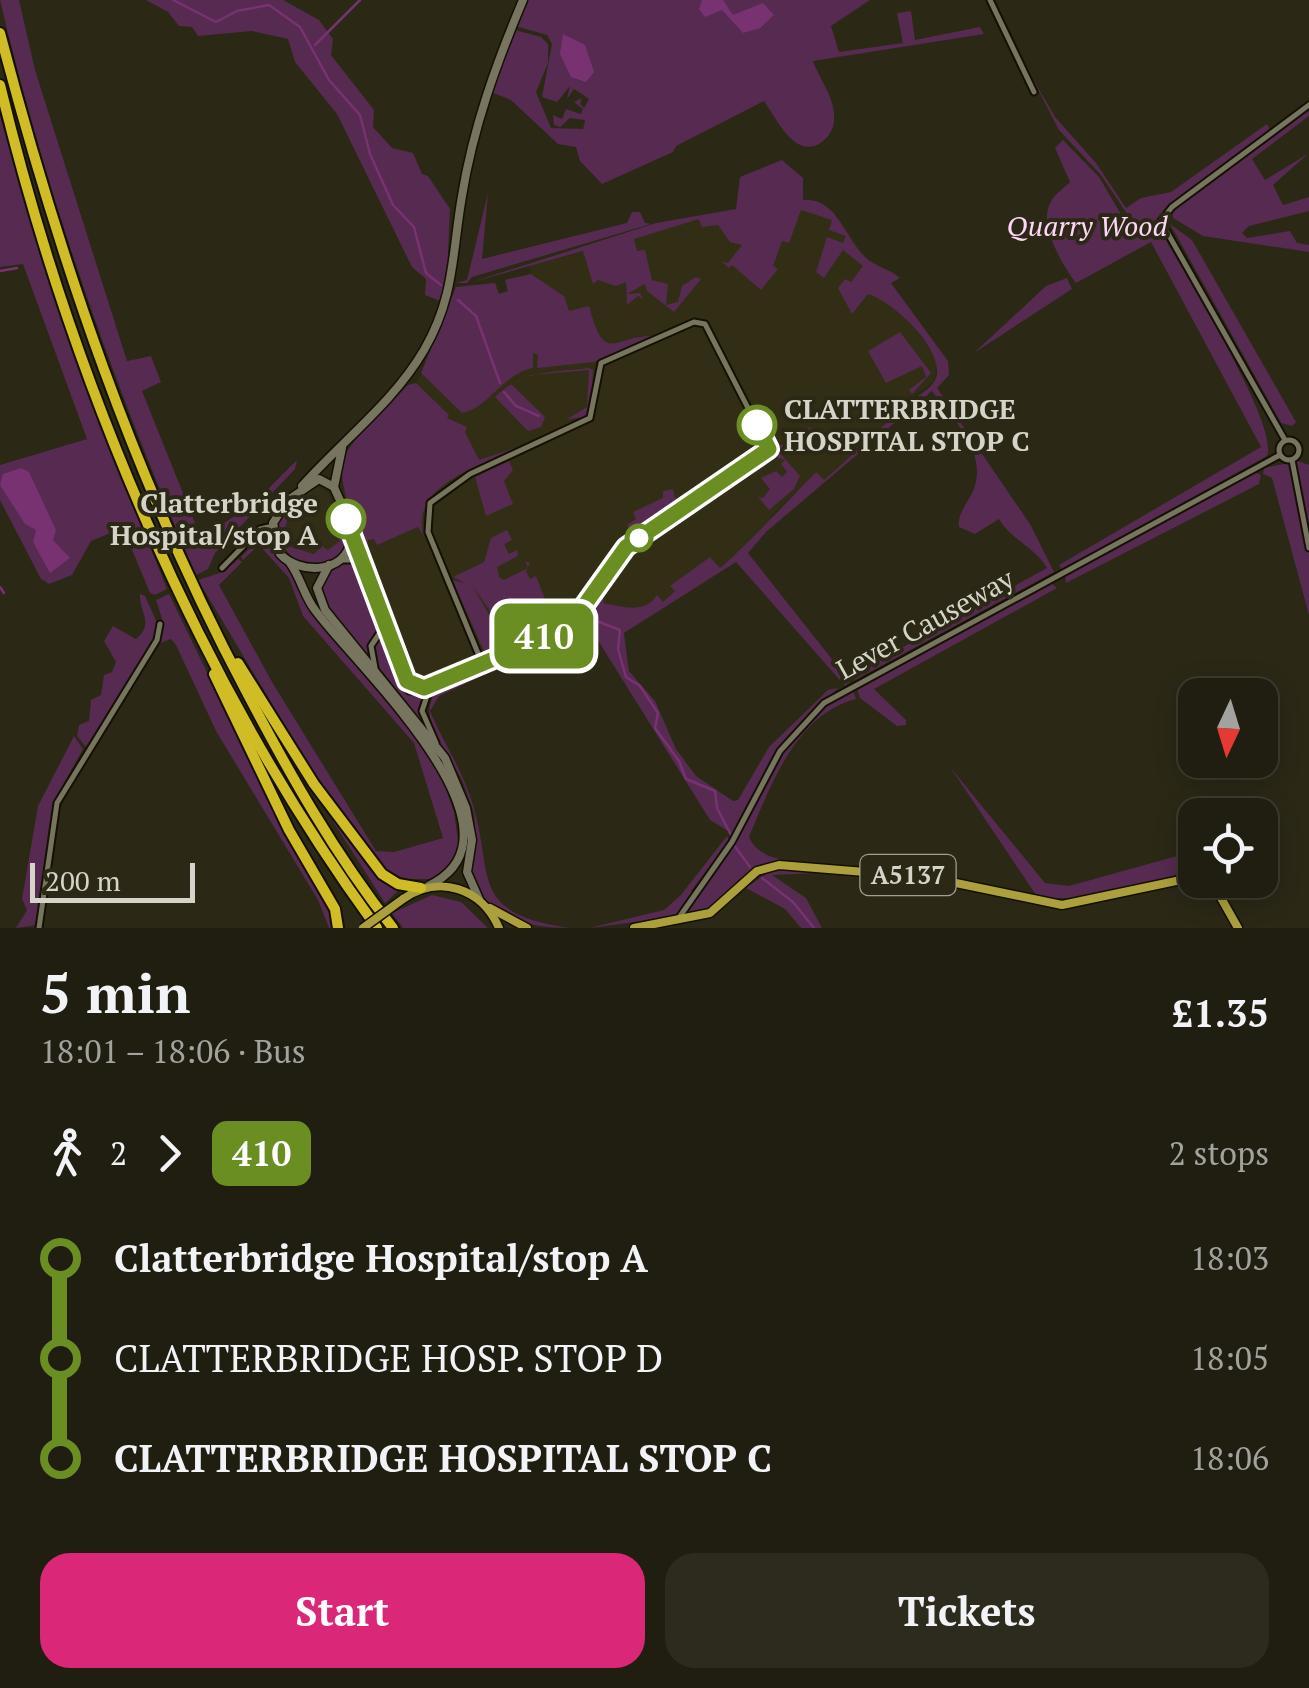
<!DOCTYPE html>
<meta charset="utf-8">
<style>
body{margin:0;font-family:"PT Serif",serif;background:#2d2b1e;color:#f1f3f6;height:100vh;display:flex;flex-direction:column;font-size:38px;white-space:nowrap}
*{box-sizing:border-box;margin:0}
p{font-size:32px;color:#a2a29f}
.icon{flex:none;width:55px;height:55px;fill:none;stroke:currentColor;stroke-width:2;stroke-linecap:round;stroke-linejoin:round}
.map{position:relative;height:928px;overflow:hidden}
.panel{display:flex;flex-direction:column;background:#201e10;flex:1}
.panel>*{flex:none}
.badge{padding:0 20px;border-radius:15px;font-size:35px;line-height:65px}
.needle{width:65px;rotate:184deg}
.fabs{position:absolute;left:1178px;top:678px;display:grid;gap:20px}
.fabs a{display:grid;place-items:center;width:100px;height:100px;border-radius:20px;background:#201e10;box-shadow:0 5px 25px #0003,0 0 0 2px #3d3c30;font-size:50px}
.scale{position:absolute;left:30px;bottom:25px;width:165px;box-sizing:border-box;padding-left:10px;border:5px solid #d6d4c9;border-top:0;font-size:28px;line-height:35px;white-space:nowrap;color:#d6d4c9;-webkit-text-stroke:8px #2b2816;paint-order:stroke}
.map>.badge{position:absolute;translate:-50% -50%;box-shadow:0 0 0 5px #fff}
.legs{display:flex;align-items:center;gap:15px;height:110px;padding:0 40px;font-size:32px}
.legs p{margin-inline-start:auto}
.overview{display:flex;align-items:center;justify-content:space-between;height:170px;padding:0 40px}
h1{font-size:55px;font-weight:700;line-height:75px}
.button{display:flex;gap:20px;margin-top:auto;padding:20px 40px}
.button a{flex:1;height:115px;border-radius:30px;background:#db2777;color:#fff;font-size:40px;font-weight:700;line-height:115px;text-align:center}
.button a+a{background:#2d2b1e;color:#f1f3f6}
ul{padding:0 40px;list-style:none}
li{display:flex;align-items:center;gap:35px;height:100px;font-size:38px}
li i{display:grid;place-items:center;width:15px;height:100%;margin:0 12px;background:currentColor}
li i::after{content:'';width:25px;height:25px;margin:-12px;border:8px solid;border-radius:50%;background:#201e10}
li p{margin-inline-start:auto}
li:first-child i{background:linear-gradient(#0000 50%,currentColor 0)}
li:last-child i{background:linear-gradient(currentColor 50%,#0000 0)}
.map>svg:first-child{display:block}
.built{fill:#322e15}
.green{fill:#562a51}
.water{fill:#793271}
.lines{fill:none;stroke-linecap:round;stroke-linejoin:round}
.stream{stroke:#793271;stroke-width:2.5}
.street-casing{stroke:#141102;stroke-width:9}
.secondary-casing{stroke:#141102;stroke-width:11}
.primary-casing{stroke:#141102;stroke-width:11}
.highway-casing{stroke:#141102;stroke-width:14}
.street{stroke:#777560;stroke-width:5}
.secondary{stroke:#777560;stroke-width:8}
.primary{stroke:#aca03c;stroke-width:8}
.highway{stroke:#d0bc24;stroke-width:10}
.primary-bridge-casing{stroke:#141102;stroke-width:11;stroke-linecap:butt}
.primary-bridge{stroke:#aca03c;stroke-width:8}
.line-1-casing{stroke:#fff;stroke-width:22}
.line-1{stroke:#6b8e23;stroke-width:15}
.stop-1-dot{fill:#fff;stroke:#6b8e23;stroke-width:5}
.labels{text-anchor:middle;stroke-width:8;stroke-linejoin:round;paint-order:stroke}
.shield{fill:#2b2816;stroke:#a3a093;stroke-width:2.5}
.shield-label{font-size:25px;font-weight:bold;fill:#d6d4c9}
.park-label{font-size:28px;font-style:italic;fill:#fed6f7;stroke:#2b2816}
.stop-label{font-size:28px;font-weight:bold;fill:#d6d4c9;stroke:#2b2816;text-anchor:start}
.street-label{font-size:28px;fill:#d6d4c9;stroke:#2b2816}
</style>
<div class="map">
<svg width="1309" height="928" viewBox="0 0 1309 928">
<rect width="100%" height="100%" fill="#2b2816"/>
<g class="built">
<polygon points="799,203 833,211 937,360 934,381 901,405 901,412 865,439 858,452 823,481 816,472 773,514 764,531 719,568 671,586 675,591 663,603 568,629 478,671 473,660 423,685 413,682 343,491 352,491 415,387 448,319 456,287 495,283 499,293 508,292 505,280 531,274 529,266 650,234 679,222"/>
<polygon points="315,486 328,492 341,541 328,551 308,554 291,547 285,530 290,514 287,511"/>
</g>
<g class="green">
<path d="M0,0H19L35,70L127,361L151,356L161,382L142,391L201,538L253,504L297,460L295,469L215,553L208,569L196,575C115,388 47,199 0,0Z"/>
<polygon points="146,0 283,0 319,20 333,39 331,55 374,110 373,127 392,148 413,153 422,174 428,176 450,209 447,275 440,301 425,295 426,279 412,267 337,114 295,62 288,39 252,31 198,36 192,27 179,26 168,12"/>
<path d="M526,0H870L831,26L839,52L903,43L897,13L911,11L915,40L980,27L984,34L813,61C819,78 833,95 834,114C835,125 832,134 822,142C795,161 777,119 764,101L676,146L673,152L602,184L580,161L576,147L558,144L511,100L491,92L515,30L541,37L548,44V63L536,92L551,128L583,129L585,120L570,118L560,127L554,125L553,115L562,119L566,109L581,114L583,109L574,102L582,98L580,104L584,108L589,99L574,89L567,99L570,86L557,102L542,97L552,44L547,35L515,26Z"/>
<polygon points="1030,74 1055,117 1096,163 1126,208 1141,198 1171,192 1267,124 1270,130 1169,206 1155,224 1136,227 1101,175 1059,130"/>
<polygon points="1309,108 1309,116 1252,159 1265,180 1309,153 1273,185 1283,205 1309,197 1309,211 1249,226 1242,233 1247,238 1290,231 1297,243 1309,245 1309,252 1203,236 1173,218 1173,210"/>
<polygon points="0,116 87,388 167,589 155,595 150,593 123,528 91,541 72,575 49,584 41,579 0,500 0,465 87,439 23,264 0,267"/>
<path d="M1063,140L1099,177L1129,228L1139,233L1160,230L1163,235C1183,271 1280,426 1267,456L1062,570L1059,565L1261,447L1151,242L1076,283C1062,265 1036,221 1052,200C1056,193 1064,188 1070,182L1055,148Z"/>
<path d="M782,160L803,178V200C837,197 844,238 865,257C876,267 890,269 900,278L891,283L948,361L949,375L937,388L1030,524L1054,572L855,680L852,675L1047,568C1035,547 1011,540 999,519L975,534L959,527C957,513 968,503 973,491C989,453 953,419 932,391L766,532L748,553L850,682L845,686L736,562L624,633L629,671L655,701L676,749L696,776L733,801L738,800L769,747L828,690L838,688L772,758L733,834L710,820L589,626L439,696L430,711C442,740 460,766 470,796C497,872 463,913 570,928C537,928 502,923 480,894C460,868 478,838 474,814C472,806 467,794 464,785C453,756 412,717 438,690L557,634L580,618L598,597H603V603C624,607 645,614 657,595L663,602L675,591L670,586L710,557L720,568C755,538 783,505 816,472L824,480C852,457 871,433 901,412V405C912,399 926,393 934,382C951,356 895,302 868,294L852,314L838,288L845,279L851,282L863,266L843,250L824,278L816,272L827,237L843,243L846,236L829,230L832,220L801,210L789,243L782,241L773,266L778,269L761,290L732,265L729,268L722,262L728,263L742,245L730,242L718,225L702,227L699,219L634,239L637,251L645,250L652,280L668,284L666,305L678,302L682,286L696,277L701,279L674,312L647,291L645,284L627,294L640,293L643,299L638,296L627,305L626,282L616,286L598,280L593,284L583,251L469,283L656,223L736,209L740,177Z"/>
<polygon points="488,193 482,259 627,223 632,212 640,212 645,223 651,224 472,277 467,283 456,283 467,280"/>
<polygon points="1170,224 1192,240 1296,422 1292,426 1281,423 1276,414"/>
<path d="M531,274L564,296L569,311L589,306C605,366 613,336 652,336L594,362L537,368L538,355L533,353V368C502,374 489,408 462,413L421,373L456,287L495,283L499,294L508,291L505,280Z"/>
<polygon points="1067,278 1072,289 974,353 1046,286"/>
<polygon points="900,332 931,373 912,394 909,390 926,377 922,366 886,383 868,351"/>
<path d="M589,368L593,370L591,410L584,417L567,419L587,407L589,370L531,375L511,384L545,417L541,427L528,431L495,397C523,369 553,373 589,368Z"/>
<path d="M416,383L449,415L447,418L467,427L465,432L479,460L527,444C493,462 407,482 424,536L418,527L377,545L374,539L368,540V559C330,451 326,469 408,385Z"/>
<polygon points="806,428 818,429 804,431 779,452 800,476 794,489 769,510 758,497 763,498 770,489 761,478 776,471 782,477 787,472 781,464 785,460 773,456 761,469 756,463"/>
<polygon points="509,461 513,470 504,481 513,504 486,516 475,477"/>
<polygon points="1298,461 1309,465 1309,615 1272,478 1263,474 1264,468"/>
<polygon points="1255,472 1261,475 1259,484 1066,583 1065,574"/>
<polygon points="663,491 673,489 677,507 632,536 627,525 636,519 633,512 663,498"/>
<path d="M292,501L285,530L291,547L314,554L322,546L328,550L340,541L335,511L340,513L348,540L342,553C311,577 283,561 276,526Z"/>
<polygon points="507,530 512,540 504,544 509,554 517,550 518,556 497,567 499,577 504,580 528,568 525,561 530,563 526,571 530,579 536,576 545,599 497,621 472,585 506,644 485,653 452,580 465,583 453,577 484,562 491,538"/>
<polygon points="266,532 274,553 298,578 310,612 421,743 440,773 454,812 459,848 450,865 431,879 404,879 383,868 309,766 198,580 223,572 238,559 242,562 219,585 272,682 376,851 394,852 443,838 414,743 303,616 289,578 259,545 243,560 241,557"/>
<polygon points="350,562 360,569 381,622 367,655 325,605 321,589 334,567"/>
<polygon points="1050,582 1057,588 874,689 906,720 906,725 897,726 860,698 857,689"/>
<path d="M140,594L145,596L158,625L155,637L86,747L77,736L79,725L89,721L91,700L101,695L104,675L112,672L116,662L104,641L113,626L136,639C155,623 139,613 140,594Z"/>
<polygon points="169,594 286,835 329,905 335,928 329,928 318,900 216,731 176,645 171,639 158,644 164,625 156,600"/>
<polygon points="385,634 404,688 423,697 420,708 424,724 375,662 374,646"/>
<path d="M853,690L856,699C796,714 770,787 749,837C764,873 836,860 866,869L763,864C737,874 723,903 696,914L589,928L664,910L681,895L727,836L729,841L691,891L698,896C711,877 726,858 736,838C766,781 791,719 853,690Z"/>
<polygon points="74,736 83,749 54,801 37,925 16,928 27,910 22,899 38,806"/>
<polygon points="290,754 379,879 398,891 385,903"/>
<polygon points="950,767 1045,883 1069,886 1195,851 1195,870 1091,898 1038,898"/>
<polygon points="773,869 816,873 772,875 806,898 822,928 801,928 785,909 746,888"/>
<polygon points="432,895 461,902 488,928 403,928 392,913"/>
</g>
<g class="water">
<polygon points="702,0 723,0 733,15 763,3 774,15 760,28 743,33 722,10 705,17 699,9"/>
<polygon points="563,34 585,45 594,72 586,82 571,77 560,54"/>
<polygon points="21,468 29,472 56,530 53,540 70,558 50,573 33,542 36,530 25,524 0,485 3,474"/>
</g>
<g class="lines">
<g class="stream">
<polyline points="173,0 216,22 237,11 269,5 300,27 329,80 360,115 370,154 393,205 414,227 426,273 441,285"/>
<polyline points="315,45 360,0"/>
<polyline points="0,271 17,268"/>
<polyline points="458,300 476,316 500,383"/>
<polyline points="504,392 516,406 539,416"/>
<polyline points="0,587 4,593"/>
<polyline points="589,618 620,630 618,649 626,677 640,686 658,713 655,728 679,761 686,779 715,791 717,808 731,835"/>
<polyline points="734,845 750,867"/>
<polyline points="762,878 793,902 814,928"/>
</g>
<defs>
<g id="street">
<polyline points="990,0 1034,92"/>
<polyline points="1128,224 1139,230 1160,227 1167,232 1285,440"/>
<polyline points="1156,227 1172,207 1309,105"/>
<circle cx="1289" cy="450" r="10"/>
<polyline points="1292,460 1309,548"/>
<polyline points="352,534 396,655"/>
<polyline points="339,560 354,560 361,566"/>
<polyline points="222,568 260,529 273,526"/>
<path d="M395,652L409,684L424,688C473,666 536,651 578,616C600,597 605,567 627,547L769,449L705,324L694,322L601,363L590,418L470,474L430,503L428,532L482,663"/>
<polyline points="375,668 371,646 385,625"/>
<polyline points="401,675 409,691 430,691 482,663"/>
<polyline points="428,693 422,711 436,743"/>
<polyline points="678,919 732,842 780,751 824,703 1280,455"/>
<polyline points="39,928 57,803 157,640 160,624"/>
</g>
<g id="secondary">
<path d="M319,479L334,487C340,502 353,524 351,540C346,575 298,574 280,554L273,523L288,500Z"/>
<path d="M302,486C342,441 394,402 424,350C455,297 452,253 462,196C473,128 496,64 523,0"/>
<polyline points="334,487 342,448"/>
<path d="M290,563C301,578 304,596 315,610C353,663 541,833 428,886"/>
<polyline points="329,565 317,588 325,610 445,758 466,808 472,840 467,872 479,899"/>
</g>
<g id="primary">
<polyline points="1205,880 1212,882 1238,928"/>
<path d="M403,899C439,874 482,888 499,928"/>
<polyline points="490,908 527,928"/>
<polyline points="634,928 710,913 757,871 779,865 927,877 1062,905 1195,877"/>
</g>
<g id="highway">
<path d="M0,33C60,261 135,482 246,691C289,773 335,855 393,928"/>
<path d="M0,85C71,379 198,683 377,928"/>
<polyline points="238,663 314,784 382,874 398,884 421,888"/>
<polyline points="214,674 289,830 335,909 338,928"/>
</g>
</defs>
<use href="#street" class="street-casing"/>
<use href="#secondary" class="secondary-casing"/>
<use href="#primary" class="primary-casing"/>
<use href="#highway" class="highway-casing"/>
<use href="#street" class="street"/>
<use href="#secondary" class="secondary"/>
<use href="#primary" class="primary"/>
<use href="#highway" class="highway"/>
<defs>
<polyline id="primary-bridge" points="363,928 403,899"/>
</defs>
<use href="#primary-bridge" class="primary-bridge-casing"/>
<use href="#primary-bridge" class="primary-bridge"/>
</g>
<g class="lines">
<defs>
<polyline id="line-1" points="346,519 407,681 424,688 515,650 576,617 626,547 769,449 757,425"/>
</defs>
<use href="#line-1" class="line-1-casing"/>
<use href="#line-1" class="line-1"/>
</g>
<g class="stop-1-dot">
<circle cx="757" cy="425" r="18"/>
<circle cx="346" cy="519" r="18"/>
<circle cx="639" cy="538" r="12"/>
</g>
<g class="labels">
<rect class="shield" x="860.5" y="855" width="95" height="40" rx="8"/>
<g class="shield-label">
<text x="908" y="884">A5137</text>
</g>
<g class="park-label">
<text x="1087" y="236">Quarry Wood</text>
</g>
<g class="stop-label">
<text x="784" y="419">CLATTERBRIDGE<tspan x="784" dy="32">HOSPITAL STOP C</tspan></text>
<text x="318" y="513" text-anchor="end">Clatterbridge<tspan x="318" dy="32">Hospital/stop A</tspan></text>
</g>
<g class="street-label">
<text transform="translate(925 624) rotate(-29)" y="10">Lever Causeway</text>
</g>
</g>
</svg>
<div class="fabs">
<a><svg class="needle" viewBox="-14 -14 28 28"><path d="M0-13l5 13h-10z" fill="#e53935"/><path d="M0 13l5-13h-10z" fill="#a2a29f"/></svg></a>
<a><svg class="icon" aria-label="locate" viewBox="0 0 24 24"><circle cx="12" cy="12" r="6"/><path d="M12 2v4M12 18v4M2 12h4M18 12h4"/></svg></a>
</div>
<div class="scale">200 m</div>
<b class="badge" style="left:544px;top:636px;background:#6b8e23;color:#fff">410</b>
</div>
<section class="panel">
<div class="overview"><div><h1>5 min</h1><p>18:01 – 18:06 · Bus</p></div><b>£1.35</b></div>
<div class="legs"><svg class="icon" aria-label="walk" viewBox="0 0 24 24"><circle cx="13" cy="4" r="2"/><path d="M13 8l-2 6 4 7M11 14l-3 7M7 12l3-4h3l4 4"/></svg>2<svg class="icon" aria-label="forward" viewBox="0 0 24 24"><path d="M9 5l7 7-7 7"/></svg><b class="badge" style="background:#6b8e23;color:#fff">410</b><p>2 stops</p></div>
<ul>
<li><i style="color:#6b8e23"></i><b>Clatterbridge Hospital/stop A</b><p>18:03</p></li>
<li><i style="color:#6b8e23"></i><span>CLATTERBRIDGE HOSP. STOP D</span><p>18:05</p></li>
<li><i style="color:#6b8e23"></i><b>CLATTERBRIDGE HOSPITAL STOP C</b><p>18:06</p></li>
</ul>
<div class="button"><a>Start</a><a>Tickets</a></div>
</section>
